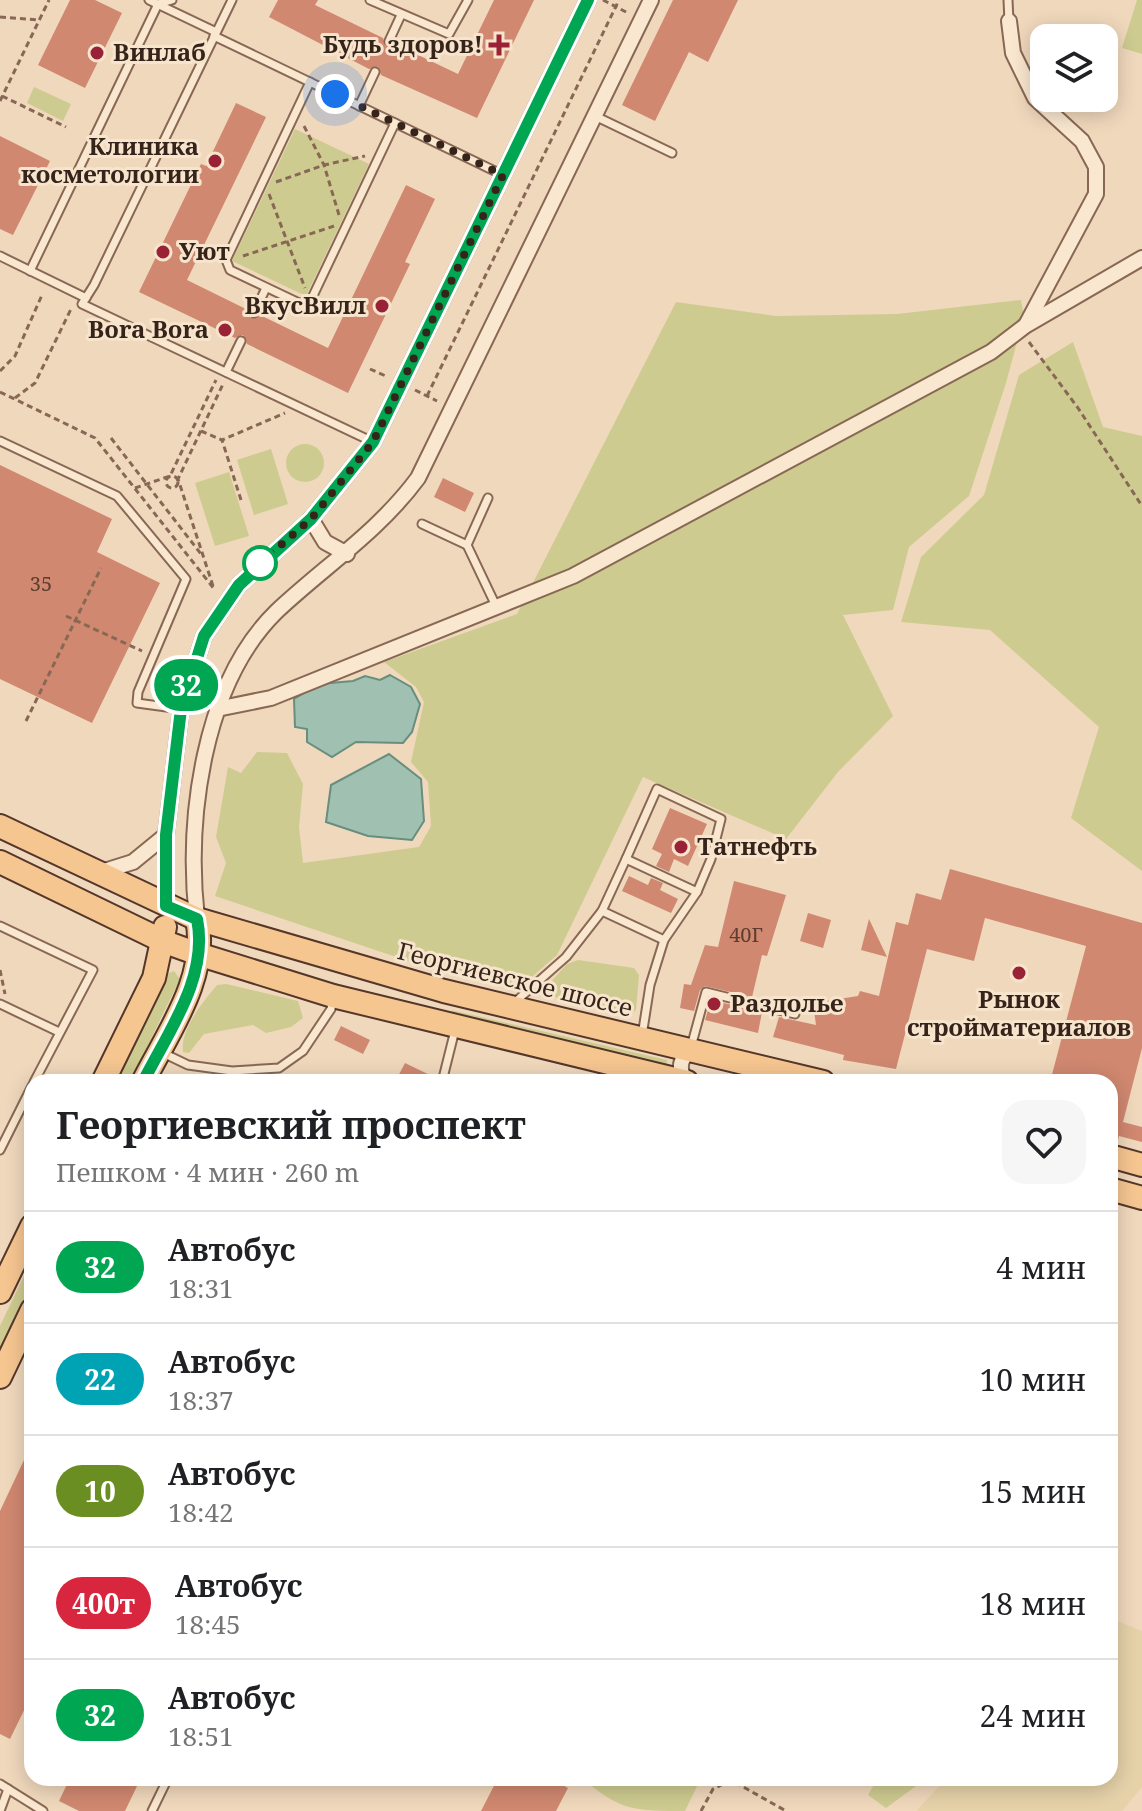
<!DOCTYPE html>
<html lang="ru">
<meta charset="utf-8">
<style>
body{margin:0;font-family:"Noto Serif",serif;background:#f6f6f6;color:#202124;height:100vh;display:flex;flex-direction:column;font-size:30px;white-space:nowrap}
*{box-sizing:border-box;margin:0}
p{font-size:26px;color:#757577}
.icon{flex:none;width:44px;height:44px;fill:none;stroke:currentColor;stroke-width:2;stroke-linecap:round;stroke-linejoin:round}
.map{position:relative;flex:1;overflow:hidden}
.panel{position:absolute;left:24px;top:1074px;width:1094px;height:712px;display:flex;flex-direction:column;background:#fff;border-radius:24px;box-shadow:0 4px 20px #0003}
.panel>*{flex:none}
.badge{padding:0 16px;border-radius:26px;font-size:28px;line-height:52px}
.fabs{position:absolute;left:1030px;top:24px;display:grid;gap:16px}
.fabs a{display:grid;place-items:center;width:88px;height:88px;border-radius:16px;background:#fff;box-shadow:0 4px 20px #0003;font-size:40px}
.you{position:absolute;width:40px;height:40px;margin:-20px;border:6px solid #fff;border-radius:50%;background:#1a73e8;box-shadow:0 0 0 12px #1a73e833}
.map>.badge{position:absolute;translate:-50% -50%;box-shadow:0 0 0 4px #fff}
.round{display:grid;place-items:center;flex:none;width:84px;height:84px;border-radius:24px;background:#f6f6f6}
.head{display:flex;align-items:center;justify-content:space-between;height:136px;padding:0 32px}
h1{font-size:38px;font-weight:700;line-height:60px}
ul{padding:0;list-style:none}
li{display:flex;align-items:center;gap:24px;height:112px;padding:0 32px;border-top:2px solid #e0e0e0}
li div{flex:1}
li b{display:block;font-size:30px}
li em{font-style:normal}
li .badge{min-width:88px;font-weight:700;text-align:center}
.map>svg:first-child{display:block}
.farmland{fill:#e5d2a9}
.green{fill:#cecb90}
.water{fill:#a0c0b2;stroke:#688e7e;stroke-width:2}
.building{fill:#d08870}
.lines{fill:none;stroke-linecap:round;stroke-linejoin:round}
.lane-casing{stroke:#886855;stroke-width:11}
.street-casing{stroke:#886855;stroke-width:18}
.primary-casing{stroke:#55372a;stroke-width:26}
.path{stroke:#886855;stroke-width:3;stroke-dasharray:6 4;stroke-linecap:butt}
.lane{stroke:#fae7cf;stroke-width:7}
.street{stroke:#fae7cf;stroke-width:14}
.primary{stroke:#f6c691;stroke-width:22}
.line-casing{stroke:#fff;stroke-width:18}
.line{stroke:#00a651;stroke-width:12}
.walk{stroke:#36241b;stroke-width:8;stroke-dasharray:0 14.4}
.poi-dot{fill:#992236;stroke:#f7e4cc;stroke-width:3}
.stop-dot{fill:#fff;stroke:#00a651;stroke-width:4}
.labels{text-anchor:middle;stroke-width:6;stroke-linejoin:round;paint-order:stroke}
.number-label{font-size:20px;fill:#5c3d30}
.poi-label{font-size:24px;font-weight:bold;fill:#36241b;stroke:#f7e4cc;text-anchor:end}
.street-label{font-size:24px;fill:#36241b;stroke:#f7e4cc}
</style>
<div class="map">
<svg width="1142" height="1811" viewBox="0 0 1142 1811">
<rect width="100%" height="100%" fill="#f0d8bc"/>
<polygon class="farmland" points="1110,1618 1142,1631 1142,1787 1122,1811 916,1811 947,1778 1110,1778"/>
<g class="green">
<polygon points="1137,0 1142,0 1142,54 1122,48"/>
<polygon points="34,87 71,104 63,121 27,103"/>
<polygon points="295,129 369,164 306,296 232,261"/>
<polygon points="1021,300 1024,316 1006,383 969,496 909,547 893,610 843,615 893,716 838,772 786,839 643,777 557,955 518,989 417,964 215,896 226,863 216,837 228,767 241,773 257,752 287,753 303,784 299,827 303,863 419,847 431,826 428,782 411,762 424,702 416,687 384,662 517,614 676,302 776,316 897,314"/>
<polygon points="1073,342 1103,427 1142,436 1142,871 1071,818 1099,727 990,630 901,622 921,557 984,495 1019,375"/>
<circle cx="305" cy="463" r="19"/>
<polygon points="271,449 288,504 254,515 237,460"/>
<polygon points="229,472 249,536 215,546 195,483"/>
<polygon points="578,960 634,968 639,975 636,1010 631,1014 540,994 567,964"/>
<polygon points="174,971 180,979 130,1082 117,1082 169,973"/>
<path d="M226,984L298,1001L303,1018L291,1027L266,1033L253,1025L204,1034L189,1053L183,1052C180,1029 203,1002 217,985Z"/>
<polygon points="451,1010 667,1060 666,1068 460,1019"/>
<polygon points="32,1259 32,1286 0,1352 0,1326"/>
<path d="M582,1778H701L685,1811C635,1811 620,1811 582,1778Z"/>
<polygon points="878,1778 927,1778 886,1808 868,1795"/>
</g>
<g class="water">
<polygon points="390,675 411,687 420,704 412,732 403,743 356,742 332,757 307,742 307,729 295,727 294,699 319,684 353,681 365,676 380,680"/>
<polygon points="389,754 421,779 424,821 412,840 368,836 326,822 331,785"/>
</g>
<g class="building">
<polygon points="70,0 95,0 122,13 85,88 38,65"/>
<polygon points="278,0 318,0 315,5 383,38 386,46 395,44 458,74 494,0 534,0 477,118 381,75 378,67 369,69 269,17"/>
<polygon points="673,0 738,0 708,62 689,52 655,121 622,105"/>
<polygon points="236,103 266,117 187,280 248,310 251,318 260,315 328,348 406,185 435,199 405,262 410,264 348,393 247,344 243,335 235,338 139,292 201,164 206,166"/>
<polygon points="0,136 50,161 13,235 0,229"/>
<polygon points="0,465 112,519 97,552 160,583 92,723 0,679"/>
<polygon points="443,478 474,493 465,512 434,497"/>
<polygon points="670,808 707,824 688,866 674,859 669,872 656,866 662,854 652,849"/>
<polygon points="950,869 1142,923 1142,1048 1123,1122 1142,1127 1142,1142 1119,1136 1117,1143 1110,1142 1110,1082 1050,1082 1086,946 985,918 974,961 927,949 896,1069 843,1060 844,1055 773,1037 779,1017 816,1025 813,1003 858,996 860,991 879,996 896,922 908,925 916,893 941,900"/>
<polygon points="629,876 648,885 651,878 663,883 660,890 678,899 671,913 622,891"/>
<polygon points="734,881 786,895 767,956 762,955 752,997 705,986 700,990 694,1011 680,1008 684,984 691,985 705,945 718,947"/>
<polygon points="808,913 831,920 823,948 800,941"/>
<polygon points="869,919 887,957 861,950"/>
<polygon points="711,1000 762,1012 758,1033 705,1020"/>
<polygon points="341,1026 370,1040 363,1054 334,1040"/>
<polygon points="405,1063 436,1078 436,1082 395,1082"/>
<polygon points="32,1443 32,1694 10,1739 0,1734 0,1511"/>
<polygon points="70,1778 141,1778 125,1811 79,1811 59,1801"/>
<polygon points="498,1778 549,1778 568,1788 556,1811 481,1811"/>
</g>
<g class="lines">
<defs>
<g id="lane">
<polyline points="149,0 216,32"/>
<polyline points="232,0 94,285 82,304 373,442"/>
<polyline points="370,0 449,34 468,0"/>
<polyline points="1008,0 1009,21"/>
<polyline points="214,36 503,175"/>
<polyline points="389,41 401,15"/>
<polyline points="310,82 226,260 230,270 299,303 311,300 395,123"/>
<polyline points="359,106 375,72"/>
<polyline points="595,116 672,153"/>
<polyline points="0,256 86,298"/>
<polyline points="30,271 158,4 172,0"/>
<polyline points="254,313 266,288"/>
<polyline points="226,372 241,341"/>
<polyline points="0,441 117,496 186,579 138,692 137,703 181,709"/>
<polyline points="488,498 467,545 496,606"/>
<polyline points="422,524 467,545"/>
<polyline points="626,859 657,789 721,819 711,859 697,892"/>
<polyline points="602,911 664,940"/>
<polyline points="0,926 93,970 34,1082"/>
<polyline points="514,1003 566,957 602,911 626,859 697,892 664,940 650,985 642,1036"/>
<polyline points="0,1004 59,1032"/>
<polyline points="691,1047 706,992 795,1014"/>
<polyline points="161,1052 188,1065 232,1071 279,1068 303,1051 331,1009 333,998"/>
<polyline points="442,1082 455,1030"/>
<polyline points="0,1150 32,1086"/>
<polyline points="0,1784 43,1811"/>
<polyline points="0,1811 8,1789"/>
<polyline points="152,1811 168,1778"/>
</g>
<g id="street">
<polyline points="1009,21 1013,53 1035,98 1082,141 1096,167 1096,194 1026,325"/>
<polyline points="311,519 325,542 347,554"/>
<polyline points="217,709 271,698 573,576 991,352 1025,326 1142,258"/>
<polyline points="98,873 133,862 166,835"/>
<polyline points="166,906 166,835 181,709 204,636 239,585 311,519 373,442 588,0"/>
<path d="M197,919C186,821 202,684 277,611C325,566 378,532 418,478L651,0"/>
<path d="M690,1082L682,1074C678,1060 685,1053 698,1050"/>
</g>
<g id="primary">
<polyline points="0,826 197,919 444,991 823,1082"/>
<polyline points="0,862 165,942 201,955 333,996 687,1082"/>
<polyline points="103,1082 154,978 165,927"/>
<path d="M143,1082C168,1032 209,977 197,919"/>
<polyline points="1110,1156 1142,1165"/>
<polyline points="1110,1189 1142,1198"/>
<polyline points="0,1292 32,1226"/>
<polyline points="0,1377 32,1310"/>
</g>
</defs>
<use href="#lane" class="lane-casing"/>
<use href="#street" class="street-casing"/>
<use href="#primary" class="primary-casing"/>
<g class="path">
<polyline points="603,0 628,13"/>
<polyline points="0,17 39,20"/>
<polyline points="2,96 66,127"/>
<polyline points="0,101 49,0"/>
<polyline points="304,126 324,165 339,215"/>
<polyline points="276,182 324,165 365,156"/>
<polyline points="269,194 305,288"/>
<polyline points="243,256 334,226"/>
<polyline points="1029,342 1078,408 1142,506"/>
<polyline points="370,369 388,377"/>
<polyline points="0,371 15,356 42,295"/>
<polyline points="415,390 437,401"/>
<polyline points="0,392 95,438 215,590"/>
<polyline points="427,396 619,0"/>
<polyline points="15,398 35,383 71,309"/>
<polyline points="201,431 222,440"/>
<polyline points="111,438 201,554"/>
<circle cx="172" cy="482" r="6"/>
<polyline points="135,488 170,476 216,380"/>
<polyline points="241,500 222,440 285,413"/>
<polyline points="213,586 178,479 224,382"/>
<polyline points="66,616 142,651"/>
<polyline points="26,721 101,568"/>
<polyline points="0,970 5,994"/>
<polyline points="701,1811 713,1789 731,1780 786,1811"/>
</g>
<use href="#lane" class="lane"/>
<use href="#street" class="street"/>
<use href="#primary" class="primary"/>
</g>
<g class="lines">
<defs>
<path id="line" d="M143,1082C168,1032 209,977 197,919L166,906V835L181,709L204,636L239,585L311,519L373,442L588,0"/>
</defs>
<use href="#line" class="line-casing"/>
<use href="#line" class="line"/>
<polyline class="walk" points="260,563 311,519 373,442 503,175 335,94"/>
</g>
<g class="poi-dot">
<path d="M495 33h8v8h8v8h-8v8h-8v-8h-8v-8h8z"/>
<circle cx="97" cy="53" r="8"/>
<circle cx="215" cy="161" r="8"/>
<circle cx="163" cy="252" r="8"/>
<circle cx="382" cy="306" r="8"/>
<circle cx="225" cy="330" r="8"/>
<circle cx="681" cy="847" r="8"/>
<circle cx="1019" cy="973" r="8"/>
<circle cx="714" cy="1004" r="8"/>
</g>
<circle class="stop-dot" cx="260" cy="563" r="16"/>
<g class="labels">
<g class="number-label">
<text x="41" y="591">35</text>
<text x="746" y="942">40Г</text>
</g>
<g class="poi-label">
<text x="483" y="53">Будь здоров!</text>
<text x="113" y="61" text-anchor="start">Винлаб</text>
<text x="199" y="155">Клиника<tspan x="199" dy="28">косметологии</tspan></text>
<text x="179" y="260" text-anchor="start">Уют</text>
<text x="366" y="314">ВкусВилл</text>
<text x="209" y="338">Bora Bora</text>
<text x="697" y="855" text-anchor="start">Татнефть</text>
<text x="1019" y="1008" text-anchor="middle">Рынок<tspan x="1019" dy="28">стройматериалов</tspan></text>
<text x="730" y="1012" text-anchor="start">Раздолье</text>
</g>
<g class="street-label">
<text transform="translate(515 980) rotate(14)" y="8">Георгиевское шоссе</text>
</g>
</g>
</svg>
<div class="fabs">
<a><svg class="icon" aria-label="layers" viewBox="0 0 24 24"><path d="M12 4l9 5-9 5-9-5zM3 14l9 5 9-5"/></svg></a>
</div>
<div class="you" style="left:335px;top:94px"></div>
<b class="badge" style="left:186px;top:685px;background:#00a651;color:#fff">32</b>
<section class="panel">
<div class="head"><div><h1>Георгиевский проспект</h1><p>Пешком · 4 мин · 260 m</p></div><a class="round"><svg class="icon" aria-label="heart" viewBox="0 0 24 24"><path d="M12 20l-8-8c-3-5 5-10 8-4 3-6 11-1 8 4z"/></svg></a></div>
<ul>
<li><span class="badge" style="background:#00a651;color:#fff">32</span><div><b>Автобус</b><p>18:31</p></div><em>4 мин</em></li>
<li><span class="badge" style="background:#00a3b4;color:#fff">22</span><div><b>Автобус</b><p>18:37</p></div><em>10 мин</em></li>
<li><span class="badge" style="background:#6b8e23;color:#fff">10</span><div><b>Автобус</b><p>18:42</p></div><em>15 мин</em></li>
<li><span class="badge" style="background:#d7263d;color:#fff">400т</span><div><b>Автобус</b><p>18:45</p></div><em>18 мин</em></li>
<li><span class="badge" style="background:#00a651;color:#fff">32</span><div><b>Автобус</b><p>18:51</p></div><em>24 мин</em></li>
</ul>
</section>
</div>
